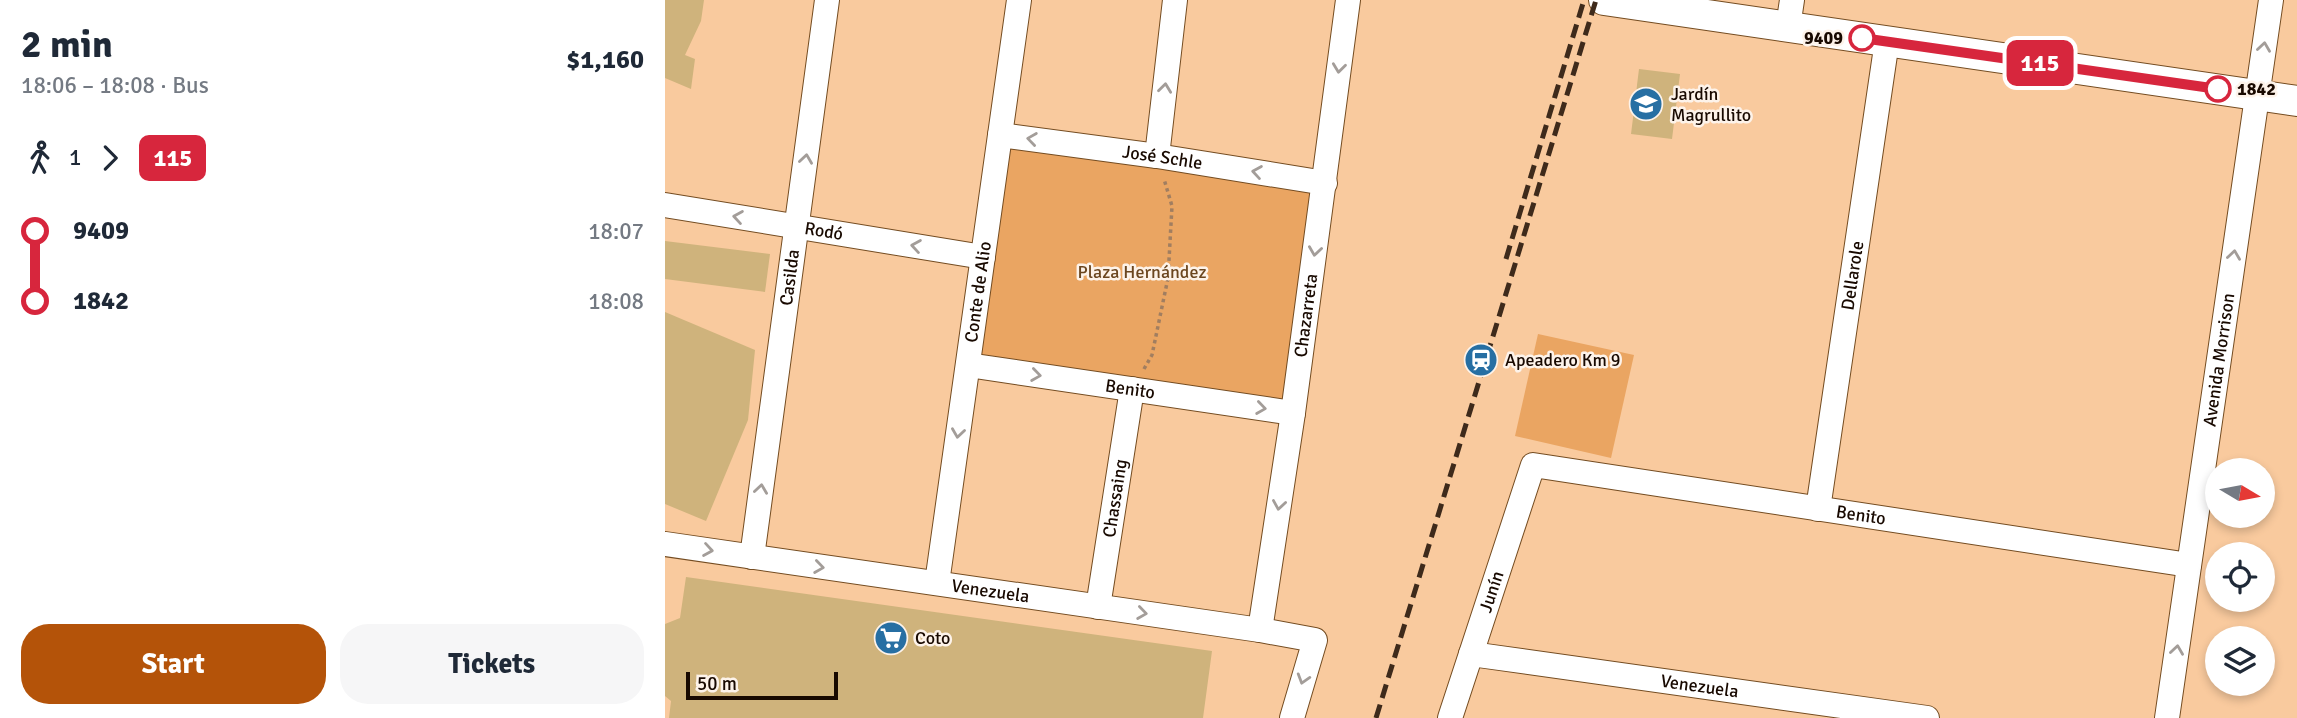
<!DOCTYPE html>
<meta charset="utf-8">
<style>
body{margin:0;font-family:Signika,sans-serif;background:#f6f6f7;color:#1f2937;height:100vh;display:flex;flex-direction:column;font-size:26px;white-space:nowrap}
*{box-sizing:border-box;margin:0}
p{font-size:23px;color:#747a83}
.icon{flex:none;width:38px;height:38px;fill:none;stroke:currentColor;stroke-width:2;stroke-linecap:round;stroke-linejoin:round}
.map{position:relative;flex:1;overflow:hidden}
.side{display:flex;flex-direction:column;background:#fff;width:665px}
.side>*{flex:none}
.badge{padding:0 14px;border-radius:10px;font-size:24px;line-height:46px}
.needle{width:46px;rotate:100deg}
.controls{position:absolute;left:1540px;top:458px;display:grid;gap:14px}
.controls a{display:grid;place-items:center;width:70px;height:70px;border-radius:50%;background:#fff;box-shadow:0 4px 10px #0003;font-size:35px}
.scale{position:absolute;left:21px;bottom:18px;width:152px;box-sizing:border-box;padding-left:7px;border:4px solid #180900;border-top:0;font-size:19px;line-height:24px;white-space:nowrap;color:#180900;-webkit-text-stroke:5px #fdf3ea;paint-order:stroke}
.map>.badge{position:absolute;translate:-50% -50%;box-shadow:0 0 0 4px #fff}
.legs{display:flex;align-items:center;gap:10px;height:77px;padding:0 21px;font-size:23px}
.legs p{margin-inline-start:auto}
.head{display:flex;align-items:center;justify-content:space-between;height:119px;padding:0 21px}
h1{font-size:38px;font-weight:700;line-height:52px}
.primary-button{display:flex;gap:14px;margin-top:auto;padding:14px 21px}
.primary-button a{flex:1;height:80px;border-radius:28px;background:#b45309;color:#fff;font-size:28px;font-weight:700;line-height:80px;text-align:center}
.primary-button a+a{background:#f6f6f7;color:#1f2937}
ul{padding:0 21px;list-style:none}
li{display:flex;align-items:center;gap:24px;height:70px;font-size:26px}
li i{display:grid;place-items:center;width:10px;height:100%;margin:0 9px;background:currentColor}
li i::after{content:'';width:18px;height:18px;margin:-9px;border:5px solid;border-radius:50%;background:#fff}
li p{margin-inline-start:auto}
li:first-child i{background:linear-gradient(#0000 50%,currentColor 0)}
li:last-child i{background:linear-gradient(currentColor 50%,#0000 0)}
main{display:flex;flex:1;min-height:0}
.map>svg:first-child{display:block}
.green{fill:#eaa562}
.building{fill:#cfb37c}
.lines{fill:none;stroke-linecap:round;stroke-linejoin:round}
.minor-casing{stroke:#744c21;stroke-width:26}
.tertiary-casing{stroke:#744c21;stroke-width:32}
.path{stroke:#a17e60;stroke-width:3.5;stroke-dasharray:3.5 3.5;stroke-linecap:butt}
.minor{stroke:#fff;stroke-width:24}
.tertiary{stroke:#fff;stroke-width:30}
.rail{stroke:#3e2a1b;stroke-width:5;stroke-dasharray:14 7;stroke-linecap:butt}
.oneway{stroke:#a39d99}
.line-1-casing{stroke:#fff;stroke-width:16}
.line-1{stroke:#d7263d;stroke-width:10}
.stop-1-dot{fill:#fff;stroke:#d7263d;stroke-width:3.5}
.labels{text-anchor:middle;stroke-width:5;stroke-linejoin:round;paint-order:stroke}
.stop-label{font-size:18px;font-weight:bold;fill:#180900;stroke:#fdf3ea;text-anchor:end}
.poi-label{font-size:18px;fill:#180900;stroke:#fdf3ea;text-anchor:start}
.street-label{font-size:18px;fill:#180900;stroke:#fdf3ea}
.park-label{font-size:18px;fill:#6b461f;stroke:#fdf3ea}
</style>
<main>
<section class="side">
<div class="head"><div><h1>2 min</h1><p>18:06 – 18:08 · Bus</p></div><b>$1,160</b></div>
<div class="legs"><svg class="icon" aria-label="walk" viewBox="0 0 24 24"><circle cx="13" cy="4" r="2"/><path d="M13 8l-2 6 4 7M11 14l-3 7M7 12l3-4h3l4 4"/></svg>1<svg class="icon" aria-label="forward" viewBox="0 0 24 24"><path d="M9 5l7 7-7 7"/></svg><b class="badge" style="background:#d7263d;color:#fff">115</b></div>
<ul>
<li><i style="color:#d7263d"></i><b>9409</b><p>18:07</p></li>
<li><i style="color:#d7263d"></i><b>1842</b><p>18:08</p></li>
</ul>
<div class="primary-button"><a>Start</a><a>Tickets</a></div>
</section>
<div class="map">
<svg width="1632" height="718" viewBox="0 0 1632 718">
<rect width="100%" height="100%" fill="#f9ca9e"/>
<g class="green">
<polygon points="335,135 660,183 628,413 303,365"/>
<polygon points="873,334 969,355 946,458 850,436"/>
</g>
<g class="building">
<polygon points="0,0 39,0 36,21 20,55 30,59 26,89 0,78"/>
<polygon points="974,69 1015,74 1007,139 966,134"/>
<polygon points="0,241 105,254 100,292 0,279"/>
<polygon points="0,312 90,350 83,420 41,521 0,504"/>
<polygon points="21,577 547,651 538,718 4,718 6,701 0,696 0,624 15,618"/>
</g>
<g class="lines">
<defs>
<g id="minor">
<polyline points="1123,27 1127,0"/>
<path id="s1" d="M335,135L492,156L660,183"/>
<polyline points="492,156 510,0"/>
<path id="s2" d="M0,205L318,257"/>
<path id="s3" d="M303,365L628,413"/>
<path id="s4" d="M1153,509L1222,41"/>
<path id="s5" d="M0,544L595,630L650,640L627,718"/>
<path id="s6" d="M87,557L162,0"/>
<path id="s7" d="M272,583L354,0"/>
<path id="s8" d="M433,607L467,389"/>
<path id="s9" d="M595,630L628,413L683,0"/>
<path id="s10" d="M806,654L1262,718"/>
<path id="s11" d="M785,718L868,465L1524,565"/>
<path id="s12" d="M1502,718L1606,0"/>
</g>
<polyline id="tertiary" points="939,0 1632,101"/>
</defs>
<use href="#minor" class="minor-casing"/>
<use href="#tertiary" class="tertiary-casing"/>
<polyline class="path" points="479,369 487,355 503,278 507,206 499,179"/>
<use href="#minor" class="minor"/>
<use href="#tertiary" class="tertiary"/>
<g class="rail">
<polyline points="841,259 919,0"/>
<polyline points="711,718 931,0"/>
</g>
</g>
<defs><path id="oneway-chevron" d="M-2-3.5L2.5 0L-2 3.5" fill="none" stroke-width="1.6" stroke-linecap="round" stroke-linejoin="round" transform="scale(1.75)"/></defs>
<g class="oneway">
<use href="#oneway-chevron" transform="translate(1599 47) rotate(-82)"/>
<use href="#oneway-chevron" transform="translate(674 68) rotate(97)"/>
<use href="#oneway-chevron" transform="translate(500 88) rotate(-83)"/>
<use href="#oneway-chevron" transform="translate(367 139) rotate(-172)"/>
<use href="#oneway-chevron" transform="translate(141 159) rotate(-82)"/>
<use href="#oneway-chevron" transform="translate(592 172) rotate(-171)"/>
<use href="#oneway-chevron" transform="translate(73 217) rotate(-171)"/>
<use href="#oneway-chevron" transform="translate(251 246) rotate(-171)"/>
<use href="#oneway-chevron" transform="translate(650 251) rotate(98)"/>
<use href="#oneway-chevron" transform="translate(1569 255) rotate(-82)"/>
<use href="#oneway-chevron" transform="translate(371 375) rotate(8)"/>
<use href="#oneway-chevron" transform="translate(596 408) rotate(8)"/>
<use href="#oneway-chevron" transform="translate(293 433) rotate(98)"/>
<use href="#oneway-chevron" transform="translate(96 489) rotate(-82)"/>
<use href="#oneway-chevron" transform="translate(614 505) rotate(99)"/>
<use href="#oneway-chevron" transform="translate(43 550) rotate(9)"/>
<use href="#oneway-chevron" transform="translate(154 567) rotate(8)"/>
<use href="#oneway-chevron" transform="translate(477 613) rotate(8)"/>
<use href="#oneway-chevron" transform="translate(1512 650) rotate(-82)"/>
<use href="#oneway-chevron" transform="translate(638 679) rotate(107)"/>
</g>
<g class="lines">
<defs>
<polyline id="line-1" points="1197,38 1553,89"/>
</defs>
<use href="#line-1" class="line-1-casing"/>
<use href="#line-1" class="line-1"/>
</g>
<defs>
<symbol id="school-disc" viewBox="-11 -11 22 22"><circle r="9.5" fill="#276fa3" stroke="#fdf3ea"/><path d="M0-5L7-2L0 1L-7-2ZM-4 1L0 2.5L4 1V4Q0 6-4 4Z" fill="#fff"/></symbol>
<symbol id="station-disc" viewBox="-11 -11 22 22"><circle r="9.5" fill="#276fa3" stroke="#fdf3ea"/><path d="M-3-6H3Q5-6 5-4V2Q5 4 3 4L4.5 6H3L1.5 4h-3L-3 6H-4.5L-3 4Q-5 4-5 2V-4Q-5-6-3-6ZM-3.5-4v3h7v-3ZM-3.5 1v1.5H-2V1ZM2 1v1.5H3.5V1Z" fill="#fff"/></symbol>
<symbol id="supermarket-disc" viewBox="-11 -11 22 22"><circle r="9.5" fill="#276fa3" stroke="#fdf3ea"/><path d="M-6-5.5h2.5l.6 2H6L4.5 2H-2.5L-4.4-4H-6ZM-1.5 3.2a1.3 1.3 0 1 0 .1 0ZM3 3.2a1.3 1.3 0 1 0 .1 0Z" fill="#fff"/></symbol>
</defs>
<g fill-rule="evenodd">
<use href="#school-disc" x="962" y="85" width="38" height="38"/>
<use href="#station-disc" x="797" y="341" width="38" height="38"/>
<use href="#supermarket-disc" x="207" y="619" width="38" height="38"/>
</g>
<g class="stop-1-dot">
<circle cx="1197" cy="38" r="12"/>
<circle cx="1553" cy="89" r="12"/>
</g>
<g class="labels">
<g class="stop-label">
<text x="1178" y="44">9409</text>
<text x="1572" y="95" text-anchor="start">1842</text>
</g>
<g class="poi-label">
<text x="1006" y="100">Jardín<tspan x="1006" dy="21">Magrullito</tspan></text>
<text x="840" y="366">Apeadero Km 9</text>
<text x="250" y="644">Coto</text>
</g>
<g class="street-label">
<text dy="6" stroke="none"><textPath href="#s1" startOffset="164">José Schle</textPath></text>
<text dy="6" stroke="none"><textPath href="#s2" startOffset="161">Rodó</textPath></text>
<text dy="6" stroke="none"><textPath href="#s4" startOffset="236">Dellarole</textPath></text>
<text dy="6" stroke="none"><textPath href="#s6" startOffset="282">Casilda</textPath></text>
<text dy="6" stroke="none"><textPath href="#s7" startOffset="294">Conte de Alio</textPath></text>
<text dy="6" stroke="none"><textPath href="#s9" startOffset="318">Chazarreta</textPath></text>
<text dy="6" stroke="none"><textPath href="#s12" startOffset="362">Avenida Morrison</textPath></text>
<text dy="6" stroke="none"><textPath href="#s3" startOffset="164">Benito</textPath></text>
<text dy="6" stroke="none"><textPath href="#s8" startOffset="110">Chassaing</textPath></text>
<text dy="6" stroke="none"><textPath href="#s11" startOffset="598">Benito</textPath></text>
<text dy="6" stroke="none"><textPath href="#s5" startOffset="329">Venezuela</textPath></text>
<text dy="6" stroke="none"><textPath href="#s11" startOffset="133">Junín</textPath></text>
<text dy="6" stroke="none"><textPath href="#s10" startOffset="231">Venezuela</textPath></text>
</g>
<g class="park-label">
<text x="477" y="278">Plaza Hernández</text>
</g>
</g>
</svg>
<div class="controls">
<a><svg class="needle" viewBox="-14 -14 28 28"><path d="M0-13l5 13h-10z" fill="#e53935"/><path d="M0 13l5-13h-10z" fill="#747a83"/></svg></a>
<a><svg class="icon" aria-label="locate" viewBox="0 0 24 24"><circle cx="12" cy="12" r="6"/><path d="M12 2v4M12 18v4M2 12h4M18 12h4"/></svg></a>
<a><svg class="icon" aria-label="layers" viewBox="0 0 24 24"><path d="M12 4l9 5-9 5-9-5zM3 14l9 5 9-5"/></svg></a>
</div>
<div class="scale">50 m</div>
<b class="badge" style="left:1375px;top:63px;background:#d7263d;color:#fff">115</b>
</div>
</main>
